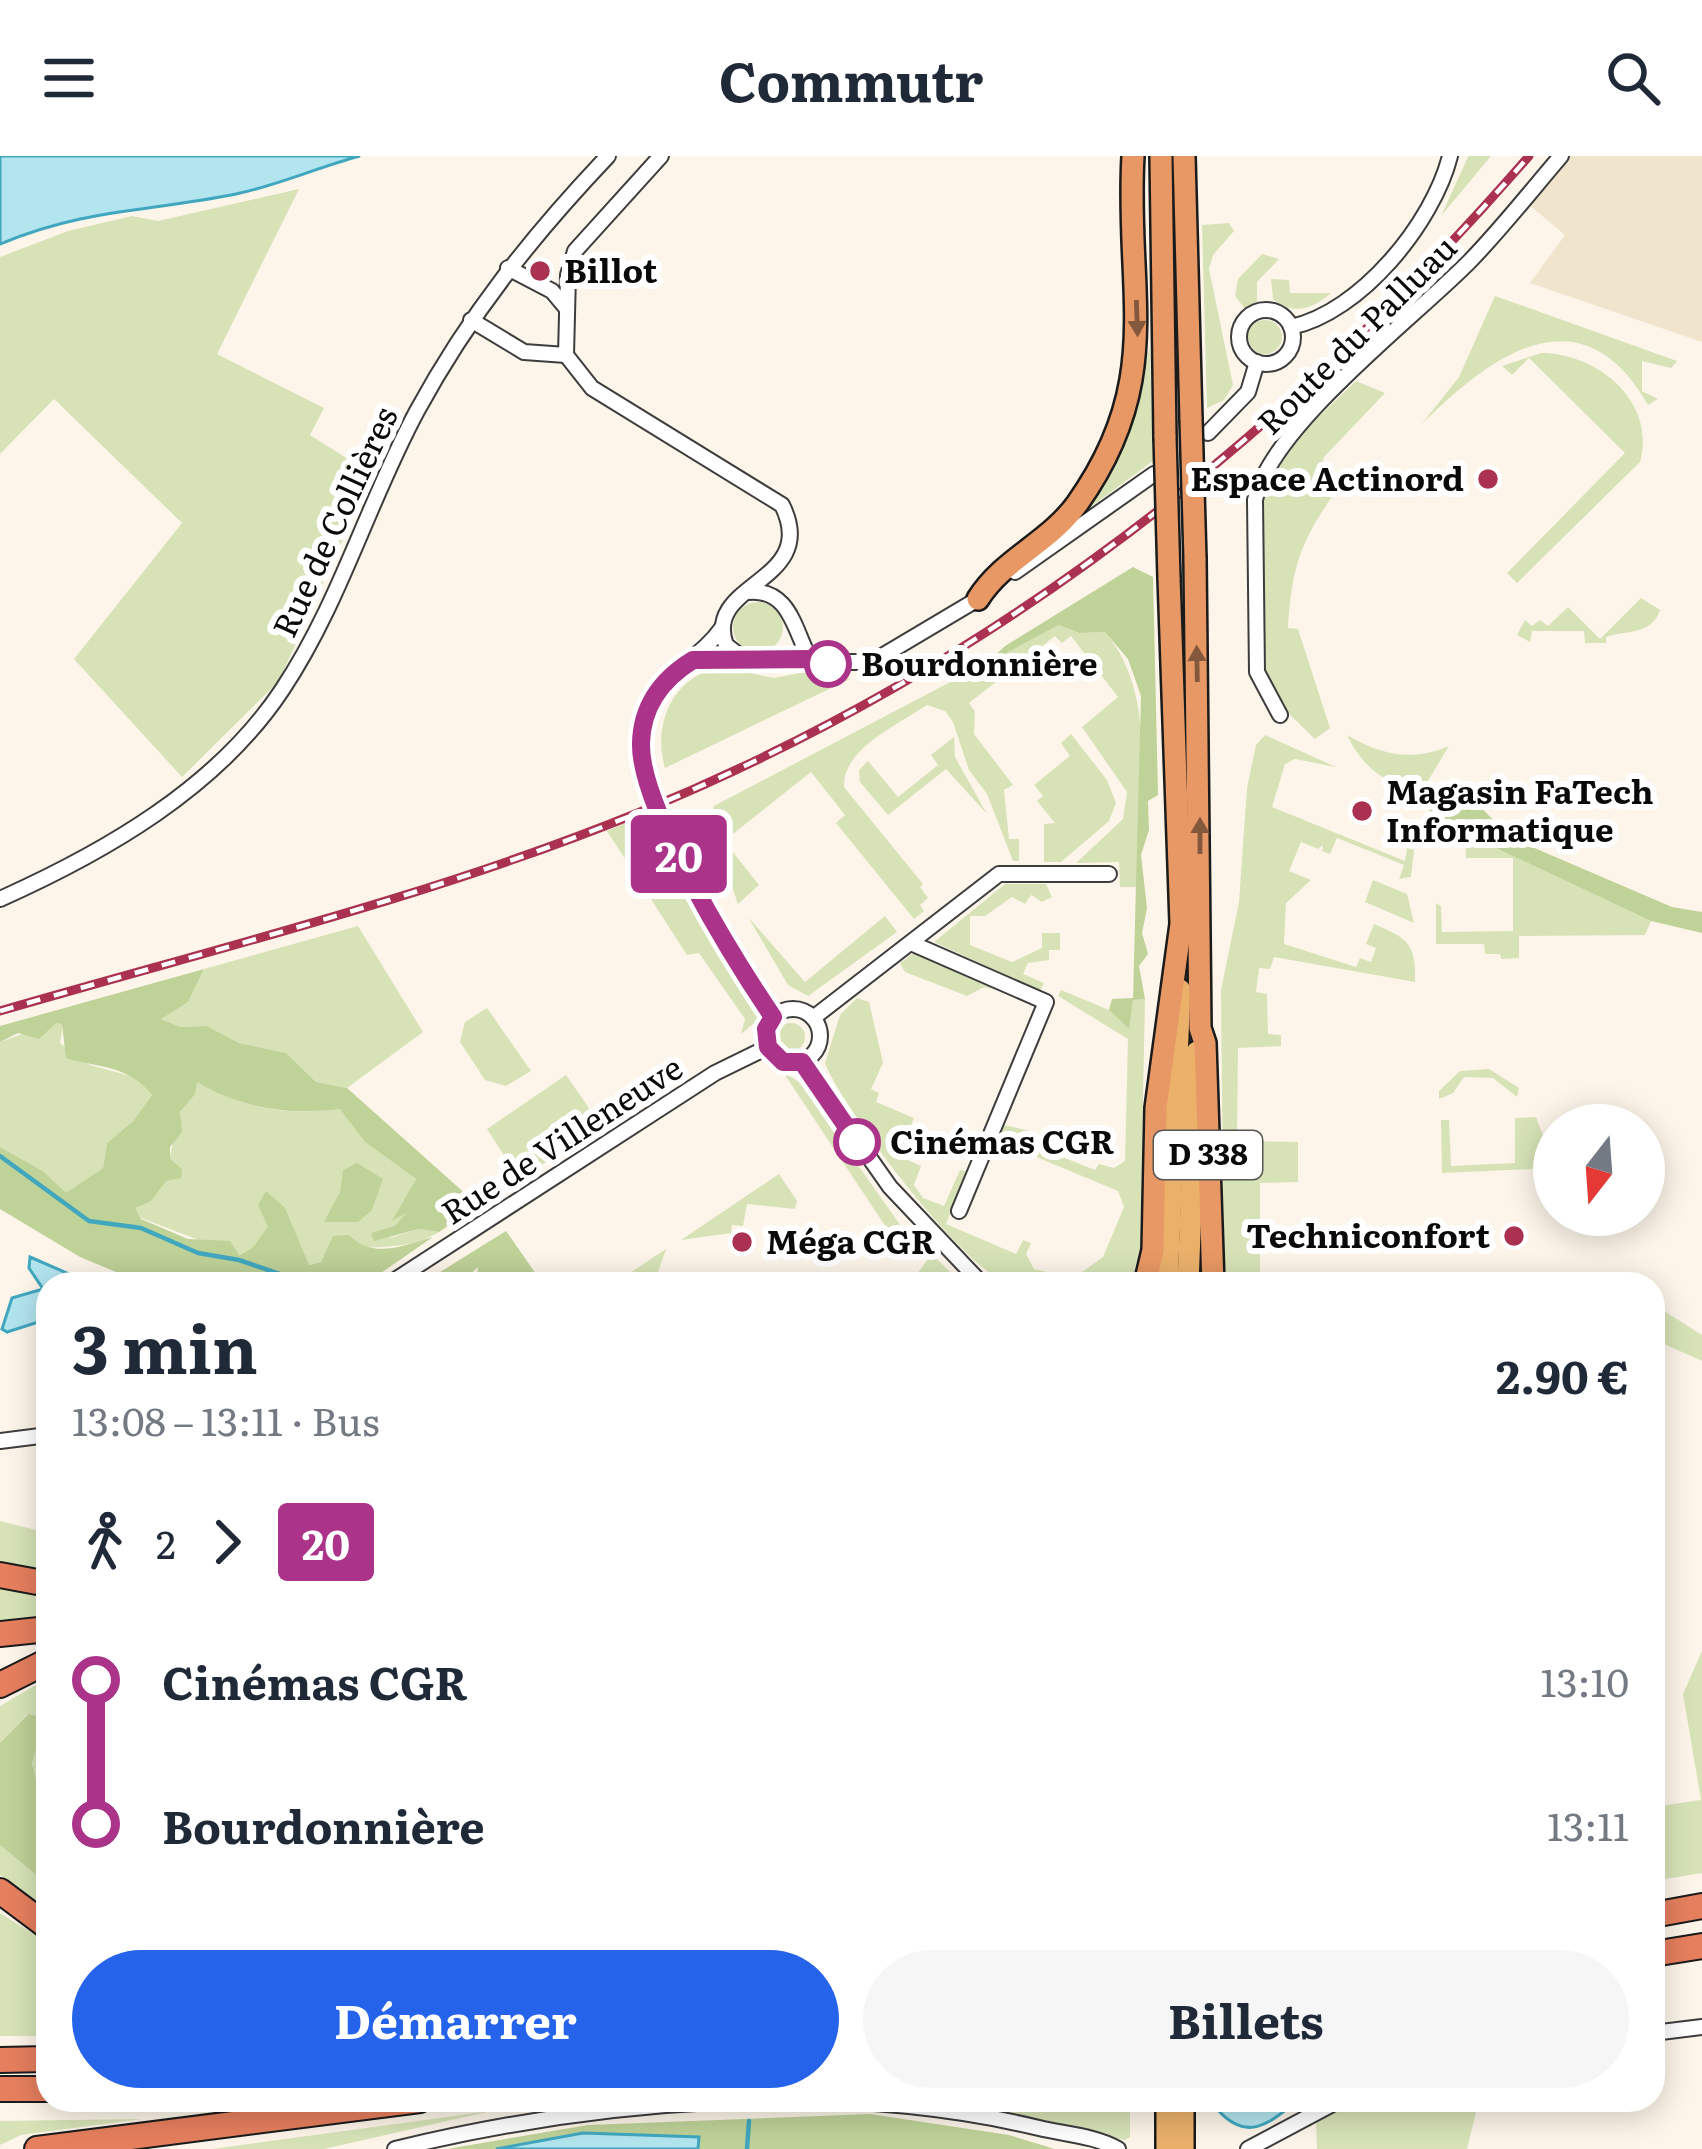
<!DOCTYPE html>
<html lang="fr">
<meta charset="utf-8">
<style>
body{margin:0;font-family:Literata,serif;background:#f6f6f7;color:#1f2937;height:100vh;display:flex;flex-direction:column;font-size:45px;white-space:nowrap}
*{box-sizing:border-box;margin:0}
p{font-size:39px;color:#747a83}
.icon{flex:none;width:66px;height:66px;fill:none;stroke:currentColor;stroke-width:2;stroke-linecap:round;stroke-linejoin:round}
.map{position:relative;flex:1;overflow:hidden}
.details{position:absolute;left:36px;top:1116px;width:1629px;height:840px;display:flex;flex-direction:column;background:#fff;border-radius:36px;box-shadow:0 6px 30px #0003}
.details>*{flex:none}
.badge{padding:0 24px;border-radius:9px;font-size:42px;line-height:78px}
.needle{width:78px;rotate:197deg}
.controls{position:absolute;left:1533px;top:948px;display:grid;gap:24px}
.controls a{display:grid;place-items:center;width:132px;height:132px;border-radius:50%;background:#fff;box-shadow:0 6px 30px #0003;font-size:60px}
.map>.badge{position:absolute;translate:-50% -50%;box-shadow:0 0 0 6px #fff}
.legs{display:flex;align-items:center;gap:18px;height:132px;padding:0 36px;font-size:39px}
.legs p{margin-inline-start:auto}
.overview{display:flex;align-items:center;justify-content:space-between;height:204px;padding:0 36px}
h1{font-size:66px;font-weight:700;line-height:90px}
.cta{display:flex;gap:24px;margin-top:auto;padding:24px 36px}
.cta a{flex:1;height:138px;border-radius:72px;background:#2563eb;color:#fff;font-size:48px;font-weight:700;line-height:138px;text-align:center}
.cta a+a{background:#f6f6f7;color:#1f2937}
ul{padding:0 36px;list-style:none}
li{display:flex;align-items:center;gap:42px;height:144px;font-size:45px}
li i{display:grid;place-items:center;width:18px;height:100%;margin:0 15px;background:currentColor}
li i::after{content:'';width:30px;height:30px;margin:-15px;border:9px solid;border-radius:50%;background:#fff}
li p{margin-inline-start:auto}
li:first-child i{background:linear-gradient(#0000 50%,currentColor 0)}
li:last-child i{background:linear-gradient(currentColor 50%,#0000 0)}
header{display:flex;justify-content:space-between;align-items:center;height:156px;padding:0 36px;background:#fff;font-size:54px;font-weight:700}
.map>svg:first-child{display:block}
.farmland{fill:#f0e5cc}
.green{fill:#d7e3b7}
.forest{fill:#bfd298}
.water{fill:#b3e5ef;stroke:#41a7bf;stroke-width:3}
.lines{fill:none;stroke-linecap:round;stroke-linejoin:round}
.stream{stroke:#41a7bf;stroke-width:4.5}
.minor-casing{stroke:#3d3d3d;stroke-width:18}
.primary-casing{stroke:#1b1b1b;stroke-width:26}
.trunk-casing{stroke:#1b1b1b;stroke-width:26}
.motorway-casing{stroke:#1b1b1b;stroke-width:28}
.minor{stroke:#fff;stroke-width:14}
.primary{stroke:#ebb16b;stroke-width:21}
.trunk{stroke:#e89864;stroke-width:21}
.motorway{stroke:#e67f5e;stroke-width:24}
.rail-casing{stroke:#ab3151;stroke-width:9}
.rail{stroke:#fff;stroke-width:4.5;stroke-dasharray:14;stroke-linecap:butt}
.trunk-bridge-casing{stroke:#1b1b1b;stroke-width:26;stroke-linecap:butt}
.trunk-bridge{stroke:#e89864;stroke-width:21}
.oneway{fill:#84583c}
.line-1-casing{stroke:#fff;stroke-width:27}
.line-1{stroke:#ac338a;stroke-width:18}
.poi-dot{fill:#ab3151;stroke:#fff;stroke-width:4.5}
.stop-1-dot{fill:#fff;stroke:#ac338a;stroke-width:6}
.labels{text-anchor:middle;stroke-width:12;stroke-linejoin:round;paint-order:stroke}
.shield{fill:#fff;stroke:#545454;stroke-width:3}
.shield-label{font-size:30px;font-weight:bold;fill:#0a0a0a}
.poi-label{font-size:33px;font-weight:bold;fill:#0a0a0a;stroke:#fff;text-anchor:start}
.street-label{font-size:33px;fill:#0a0a0a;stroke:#fff}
.stop-label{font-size:33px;font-weight:bold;fill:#0a0a0a;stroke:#fff;text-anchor:start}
</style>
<header><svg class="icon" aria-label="menu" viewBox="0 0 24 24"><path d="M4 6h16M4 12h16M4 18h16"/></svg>Commutr<svg class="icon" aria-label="search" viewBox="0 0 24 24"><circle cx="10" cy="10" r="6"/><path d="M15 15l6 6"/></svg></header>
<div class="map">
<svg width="1702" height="1993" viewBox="0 0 1702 1993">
<rect width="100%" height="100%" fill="#fdf5e9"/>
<polygon class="farmland" points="1570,0 1702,0 1702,186 1530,127 1565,79 1528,48"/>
<g class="green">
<polygon points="1468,0 1491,0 1441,60 1468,1"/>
<polygon points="299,33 217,198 324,252 310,279 372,318 279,525 182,621 74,503 182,367 54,243 0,298 0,101 68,75 132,60 158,65"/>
<polygon points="1229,67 1234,75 1213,99 1209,113 1233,229 1224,244 1207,252 1202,69"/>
<polygon points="1262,98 1279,103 1257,126 1257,146 1245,153 1235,140 1238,123"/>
<path d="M1271,123L1289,124L1290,137H1331C1313,153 1293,160 1273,143Z"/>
<path d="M1495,140L1677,205L1671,212L1642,205V235L1658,243L1648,249C1581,131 1490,200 1421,269L1459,221Z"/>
<circle cx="1265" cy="181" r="17"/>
<polygon points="1150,191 1153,305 1085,355 1131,267"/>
<path d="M1541,197C1597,197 1657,245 1640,306L1517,427L1507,417L1625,297L1529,202L1512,219L1502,210Z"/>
<path d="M1356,225L1385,237L1324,301L1321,312L1340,329C1302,383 1292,406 1288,472L1298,473L1330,572L1315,583L1285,554L1268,529L1261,501V347L1292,286Z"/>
<path d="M1641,442L1660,454C1652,479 1627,474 1606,481V487H1585L1584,475H1532L1530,486L1517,479L1525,464L1532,470L1540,464L1548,470L1568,451L1600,483Z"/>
<circle cx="758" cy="471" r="25"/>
<path d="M1059,469L1079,477L1105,476C1162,543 1136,648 1138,731H1120L1119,706L1076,707L1123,663L1127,636L1082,571L1118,541L1071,480L1062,487L1055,480L969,547L975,556L974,578L1013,629L1004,634L1009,683H1019V705H1013L987,638L969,614L953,566L945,555L927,549C899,568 842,593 844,631L923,728L920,731L928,742L920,749L924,755L914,763L836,667L845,659L811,616L724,685L759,729L738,748L709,663L714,650Z"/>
<path d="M722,511L774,522L815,514L850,523L665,612C652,568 673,519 722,511Z"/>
<polygon points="1071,578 1107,624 1116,647 1109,665 1061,706 1044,706 1044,668 1055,667 1037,645 1043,640 1034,629 1070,600 1061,587"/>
<path d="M1265,579L1336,611L1295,603L1285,608L1272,651L1405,705L1407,692L1414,694L1411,721L1399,723L1404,709L1337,682L1330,698L1322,695L1323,689L1318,693L1301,686L1289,715L1311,724L1286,747L1284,788L1356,811L1360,802L1371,806L1376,792L1366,788L1374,768C1409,783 1416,788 1415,826L1274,801L1270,813L1259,812L1256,836L1267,838L1268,878L1281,879V890L1238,892L1237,985L1298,986V1026L1260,1027V1128H1224L1221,834L1239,746L1247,632L1256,589Z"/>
<path d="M1347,579C1381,599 1412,606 1449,590L1426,628C1388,635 1362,610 1347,579Z"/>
<polygon points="954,581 955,601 987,658 946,613 888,659 860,626 859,614 868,605 898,641 938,609 931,599"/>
<polygon points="641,660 754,843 758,864 741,878 745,863 699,797 687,799 607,675"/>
<polygon points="1428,660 1651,765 1645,779 1519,780 1519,802 1501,803 1500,798 1485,798 1484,788 1436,788 1436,747 1441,750 1442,776 1513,775 1513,702 1466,702 1465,676 1434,663 1434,684 1428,684"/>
<polygon points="1373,724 1407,738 1414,767 1365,746"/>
<polygon points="1005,728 1046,728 1052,741 1042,746 1031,739 1025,748 1012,741 985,760 970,760 970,789 1012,806 1042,792 1042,777 1060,777 1060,794 1049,794 1049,804 1028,807 1023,818 1044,827 1040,835 934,786"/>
<polygon points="885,760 897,776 808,840 788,829 748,761 805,826"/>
<polygon points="358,770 423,876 347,932 316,926 286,897 239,887 207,870 181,871 159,862 188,846 204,813"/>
<polygon points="914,797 996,834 984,831 967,840 905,816 900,807"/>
<path d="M1061,834L1109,854L1128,872L1133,844L1145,843L1140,1092L1131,1128C1101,1128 1035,1137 1009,1128C961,1111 844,955 825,907L840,859L857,842L869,846L883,907L871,933L879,937L876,946L914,962L899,1000L921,1010L914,1029L923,1042L944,1050L960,1014L966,1015L946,1068L1016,1098L1023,1084L1031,1087L1026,1098L1034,1113L1074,1122L1103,1101L1124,1051L1118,1035L998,985L1004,969L1042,978V983L1026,981L1024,986L1095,1014L1099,1008L1114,1012L1125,1005L1128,883L1058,840Z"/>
<polygon points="487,852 531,915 506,930 485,924 460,886 465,866"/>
<polygon points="56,866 63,868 60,887 90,909 138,922 152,939 133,965 107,987 103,1012 66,1038 43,1015 0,991 0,886"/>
<circle cx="791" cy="881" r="14"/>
<polygon points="1489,913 1519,932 1517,941 1493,922 1464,921 1453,937 1439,943 1439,935 1460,915"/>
<polygon points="783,916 799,926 901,1070 890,1077"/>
<polygon points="566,919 600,968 520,1024 487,973"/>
<path d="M196,925C242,952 287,961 340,952L365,986L416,1023L394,1064L407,1055L390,1082L419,1073L439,1076C402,1098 367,1087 327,1096L321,1106L308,1109L284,1052L252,1092L238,1099L141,1062L134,1052C173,1037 168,992 180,958C185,945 195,941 196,925Z"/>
<polygon points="1536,961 1554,1008 1554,1028 1533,1013 1442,1017 1441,964 1449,964 1451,1010 1515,1007 1515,962"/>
<polygon points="779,1018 797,1045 795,1053 747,1048 743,1070 732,1069 731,1077 681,1084"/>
<polygon points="666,1093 654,1128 633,1128 627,1119"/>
<polygon points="931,1099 936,1102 962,1128 920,1128 917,1118"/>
<polygon points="1653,1148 1702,1179 1702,1205 1653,1183"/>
<polygon points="0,1365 48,1377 48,1416 0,1407"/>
<polygon points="0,1430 48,1441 48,1459 0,1464"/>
<polygon points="1702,1495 1702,1717 1653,1725 1653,1651 1701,1644 1683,1538"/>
<polygon points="48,1522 48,1571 39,1597 48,1614 48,1632 38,1634 32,1607 44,1562 27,1558 0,1587 0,1550"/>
<polygon points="0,1689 35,1718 48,1713 48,1759 0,1719"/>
<polygon points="0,1757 48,1787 48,1880 0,1880"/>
<polygon points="939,1944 1130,1944 1130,1981 1125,1984"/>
<polygon points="1352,1944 1479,1944 1467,1993 1317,1993 1316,1966"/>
<polygon points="491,1955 324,1993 212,1993"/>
<polygon points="142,1963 21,1979 0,1989 0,1965"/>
</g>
<g class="forest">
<polygon points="1133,411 1153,421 1158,639 1148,645 1149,674 1141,699 1147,752 1142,777 1148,798 1139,810 1145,843 1133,844 1129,873 1109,854 1112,843 1133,842 1141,540 1128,503 1105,476 1079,477 1059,469 987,507 1005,490"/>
<polygon points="1465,634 1509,681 1672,751 1702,756 1702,777 1651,765 1428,660 1433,642"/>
<path d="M204,813L188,846L161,863L181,871L207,870L239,887L286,897L316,926L347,932L478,1049L439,1076L419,1073L374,1085L371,1077L395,1070L406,1057L392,1065L416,1023L365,986L340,953C287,959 243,953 197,926L195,938L180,956L182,976L170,991V1003L182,1013L181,1022L166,1025L151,1045L135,1052L141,1063L188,1083L230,1085L239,1099L252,1092L268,1071L258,1049L266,1035L285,1052L309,1109L321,1106L333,1080L349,1079C373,1104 404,1089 433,1081L365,1128H145L80,1101L0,1053V991L43,1015L66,1037L103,1012L107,987L133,965L152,939C129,909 99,912 66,902L62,868L56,867L39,883L18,877L0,886V870Z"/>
<polygon points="357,1007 383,1023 372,1054 358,1066 324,1066 340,1036 343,1014"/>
<polygon points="506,1075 543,1128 476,1128 478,1111 460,1128 438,1128 432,1121"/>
<polygon points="28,1558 45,1562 32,1607 38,1633 48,1632 48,1713 35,1718 0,1689 0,1587"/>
<polygon points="870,1958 1009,1979 1055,1993 698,1993 699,1981 583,1977 496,1993 447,1993 588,1969"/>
</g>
<g class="water">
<path d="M0,0H360C318,11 279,29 236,38C147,56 87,52 0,88Z"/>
<polygon points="30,1101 92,1128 48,1128 48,1163 7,1176 2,1173 12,1142 43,1133 29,1112"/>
<path d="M1217,1944H1298C1269,1968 1247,1987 1217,1953Z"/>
<polygon points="583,1977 699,1981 698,1993 496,1993"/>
</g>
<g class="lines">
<g class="stream">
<polyline points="0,1000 89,1065 141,1072 198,1097 239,1104 309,1128"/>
<polyline points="747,1993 749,1965"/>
</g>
<defs>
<g id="minor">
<path d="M661,0L575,95L568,119L566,199L592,232L782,349C821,427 702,426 726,489L748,506H872L983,440"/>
<polyline points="508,112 552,135 567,153"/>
<circle cx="1266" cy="181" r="27"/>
<polyline points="471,164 524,196 566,199"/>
<path d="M1291,171C1361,156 1433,67 1450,0"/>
<polyline points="1208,277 1248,236 1257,206"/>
<polyline points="1015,416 1154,318"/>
<path d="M748,436C790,432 794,474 810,503"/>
<path d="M721,473C701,502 668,513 651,544C610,621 728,797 773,861"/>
<path d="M1280,559L1257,516L1255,344C1271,270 1414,162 1470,105C1502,72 1531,35 1561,0"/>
<path d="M0,743C105,696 217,632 282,534C340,447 368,346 417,255C469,159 533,79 608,0"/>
<polyline points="911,787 1046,846 959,1055"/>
<circle cx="793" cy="880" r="27"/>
<polyline points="813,862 999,718 1109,718"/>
<polyline points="802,906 890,1031 982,1128"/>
<polyline points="389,1128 715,917 768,891"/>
<polyline points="0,1285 48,1279"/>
<polyline points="1653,1877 1702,1871"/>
<path d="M395,1993C597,1944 835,1923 1039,1972C1064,1978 1096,1980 1118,1993"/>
<polyline points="1248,1993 1340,1944"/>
</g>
<g id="primary">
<polyline points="1167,1128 1180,834"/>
<polyline points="1188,1128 1197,896"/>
<polyline points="1183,1944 1183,1993"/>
<polyline points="1167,1993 1167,1944"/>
</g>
<g id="trunk">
<polyline points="1161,0 1165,281"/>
<polyline points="1184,0 1191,263"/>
<polyline points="1195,403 1200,872 1205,887 1213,1128"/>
<path d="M978,443C1003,403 1049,387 1077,348C1166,223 1125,137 1133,0"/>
<polyline points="1145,1128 1153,1094 1156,952 1181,768 1169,422"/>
</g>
<g id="motorway">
<polyline points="0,1419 48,1428"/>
<polyline points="0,1478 48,1473"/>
<polyline points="0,1529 48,1505"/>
<polyline points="0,1735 48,1771"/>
<polyline points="1653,1759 1702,1750"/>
<polyline points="1653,1798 1702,1790"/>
<polyline points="0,1904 48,1903"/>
<polyline points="0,1933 48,1933"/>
<polyline points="37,1993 420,1944"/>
</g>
</defs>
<use href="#minor" class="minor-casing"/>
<use href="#primary" class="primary-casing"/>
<use href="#trunk" class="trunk-casing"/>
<use href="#motorway" class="motorway-casing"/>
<use href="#minor" class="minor"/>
<use href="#primary" class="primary"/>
<use href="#trunk" class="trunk"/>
<use href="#motorway" class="motorway"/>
<defs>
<path id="rail" d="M0,855C214,793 434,740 640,656C990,513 1283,284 1529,0"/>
</defs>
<use href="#rail" class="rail-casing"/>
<use href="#rail" class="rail"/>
<defs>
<g id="trunk-bridge">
<polyline points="1191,263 1195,403"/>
<polyline points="1165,281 1169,422"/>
</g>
</defs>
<use href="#trunk-bridge" class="trunk-bridge-casing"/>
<use href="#trunk-bridge" class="trunk-bridge"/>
</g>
<defs><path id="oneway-solid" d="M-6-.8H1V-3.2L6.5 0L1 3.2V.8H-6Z" transform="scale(3)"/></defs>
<g class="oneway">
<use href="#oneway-solid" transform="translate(1137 162) rotate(88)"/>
<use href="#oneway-solid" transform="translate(1197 508) rotate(-91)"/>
<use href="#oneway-solid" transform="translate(1200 680) rotate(-90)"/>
</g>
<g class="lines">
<defs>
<path id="line-1" d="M828,508L810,503L693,504C662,523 642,549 641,587C639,651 735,805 773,861L766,873L768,891L783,906H802L857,986"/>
</defs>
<use href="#line-1" class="line-1-casing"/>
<use href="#line-1" class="line-1"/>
</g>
<g class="poi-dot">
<circle cx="540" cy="115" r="12"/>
<circle cx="1488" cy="323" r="12"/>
<circle cx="1362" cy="655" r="12"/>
<circle cx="1514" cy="1080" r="12"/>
<circle cx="742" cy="1086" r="12"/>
</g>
<g class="stop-1-dot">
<circle cx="828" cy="508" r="21"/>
<circle cx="857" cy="986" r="21"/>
</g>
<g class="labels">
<rect class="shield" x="1154" y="975" width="108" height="48" rx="9"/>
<g class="shield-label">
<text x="1208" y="1009">D 338</text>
</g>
<g class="poi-label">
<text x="564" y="127">Billot</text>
<text x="1464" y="335" text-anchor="end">Espace Actinord</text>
<text x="1386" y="648">Magasin FaTech<tspan x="1386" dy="38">Informatique</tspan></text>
<text x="1490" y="1092" text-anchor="end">Techniconfort</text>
<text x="766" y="1098">Méga CGR</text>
</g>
<g class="street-label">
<text transform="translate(1357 179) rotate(-45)" y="12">Route du Palluau</text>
<text transform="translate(335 366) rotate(-65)" y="12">Rue de Collières</text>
<text transform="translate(562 984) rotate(-33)" y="12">Rue de Villeneuve</text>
</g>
<g class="stop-label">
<text x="861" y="520">Bourdonnière</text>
<text x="890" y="998">Cinémas CGR</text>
</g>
</g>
</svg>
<div class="controls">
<a><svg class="needle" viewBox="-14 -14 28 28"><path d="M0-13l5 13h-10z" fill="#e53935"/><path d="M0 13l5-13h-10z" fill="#747a83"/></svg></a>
</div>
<b class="badge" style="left:679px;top:698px;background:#ac338a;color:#fff">20</b>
<section class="details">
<div class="overview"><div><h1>3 min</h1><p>13:08 – 13:11 · Bus</p></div><b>2.90 €</b></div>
<div class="legs"><svg class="icon" aria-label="walk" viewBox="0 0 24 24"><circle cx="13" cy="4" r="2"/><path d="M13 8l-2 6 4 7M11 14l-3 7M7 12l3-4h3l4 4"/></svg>2<svg class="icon" aria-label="forward" viewBox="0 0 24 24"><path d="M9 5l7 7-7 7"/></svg><b class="badge" style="background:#ac338a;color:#fff">20</b></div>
<ul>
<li><i style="color:#ac338a"></i><b>Cinémas CGR</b><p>13:10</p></li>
<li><i style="color:#ac338a"></i><b>Bourdonnière</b><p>13:11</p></li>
</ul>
<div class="cta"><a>Démarrer</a><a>Billets</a></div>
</section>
</div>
